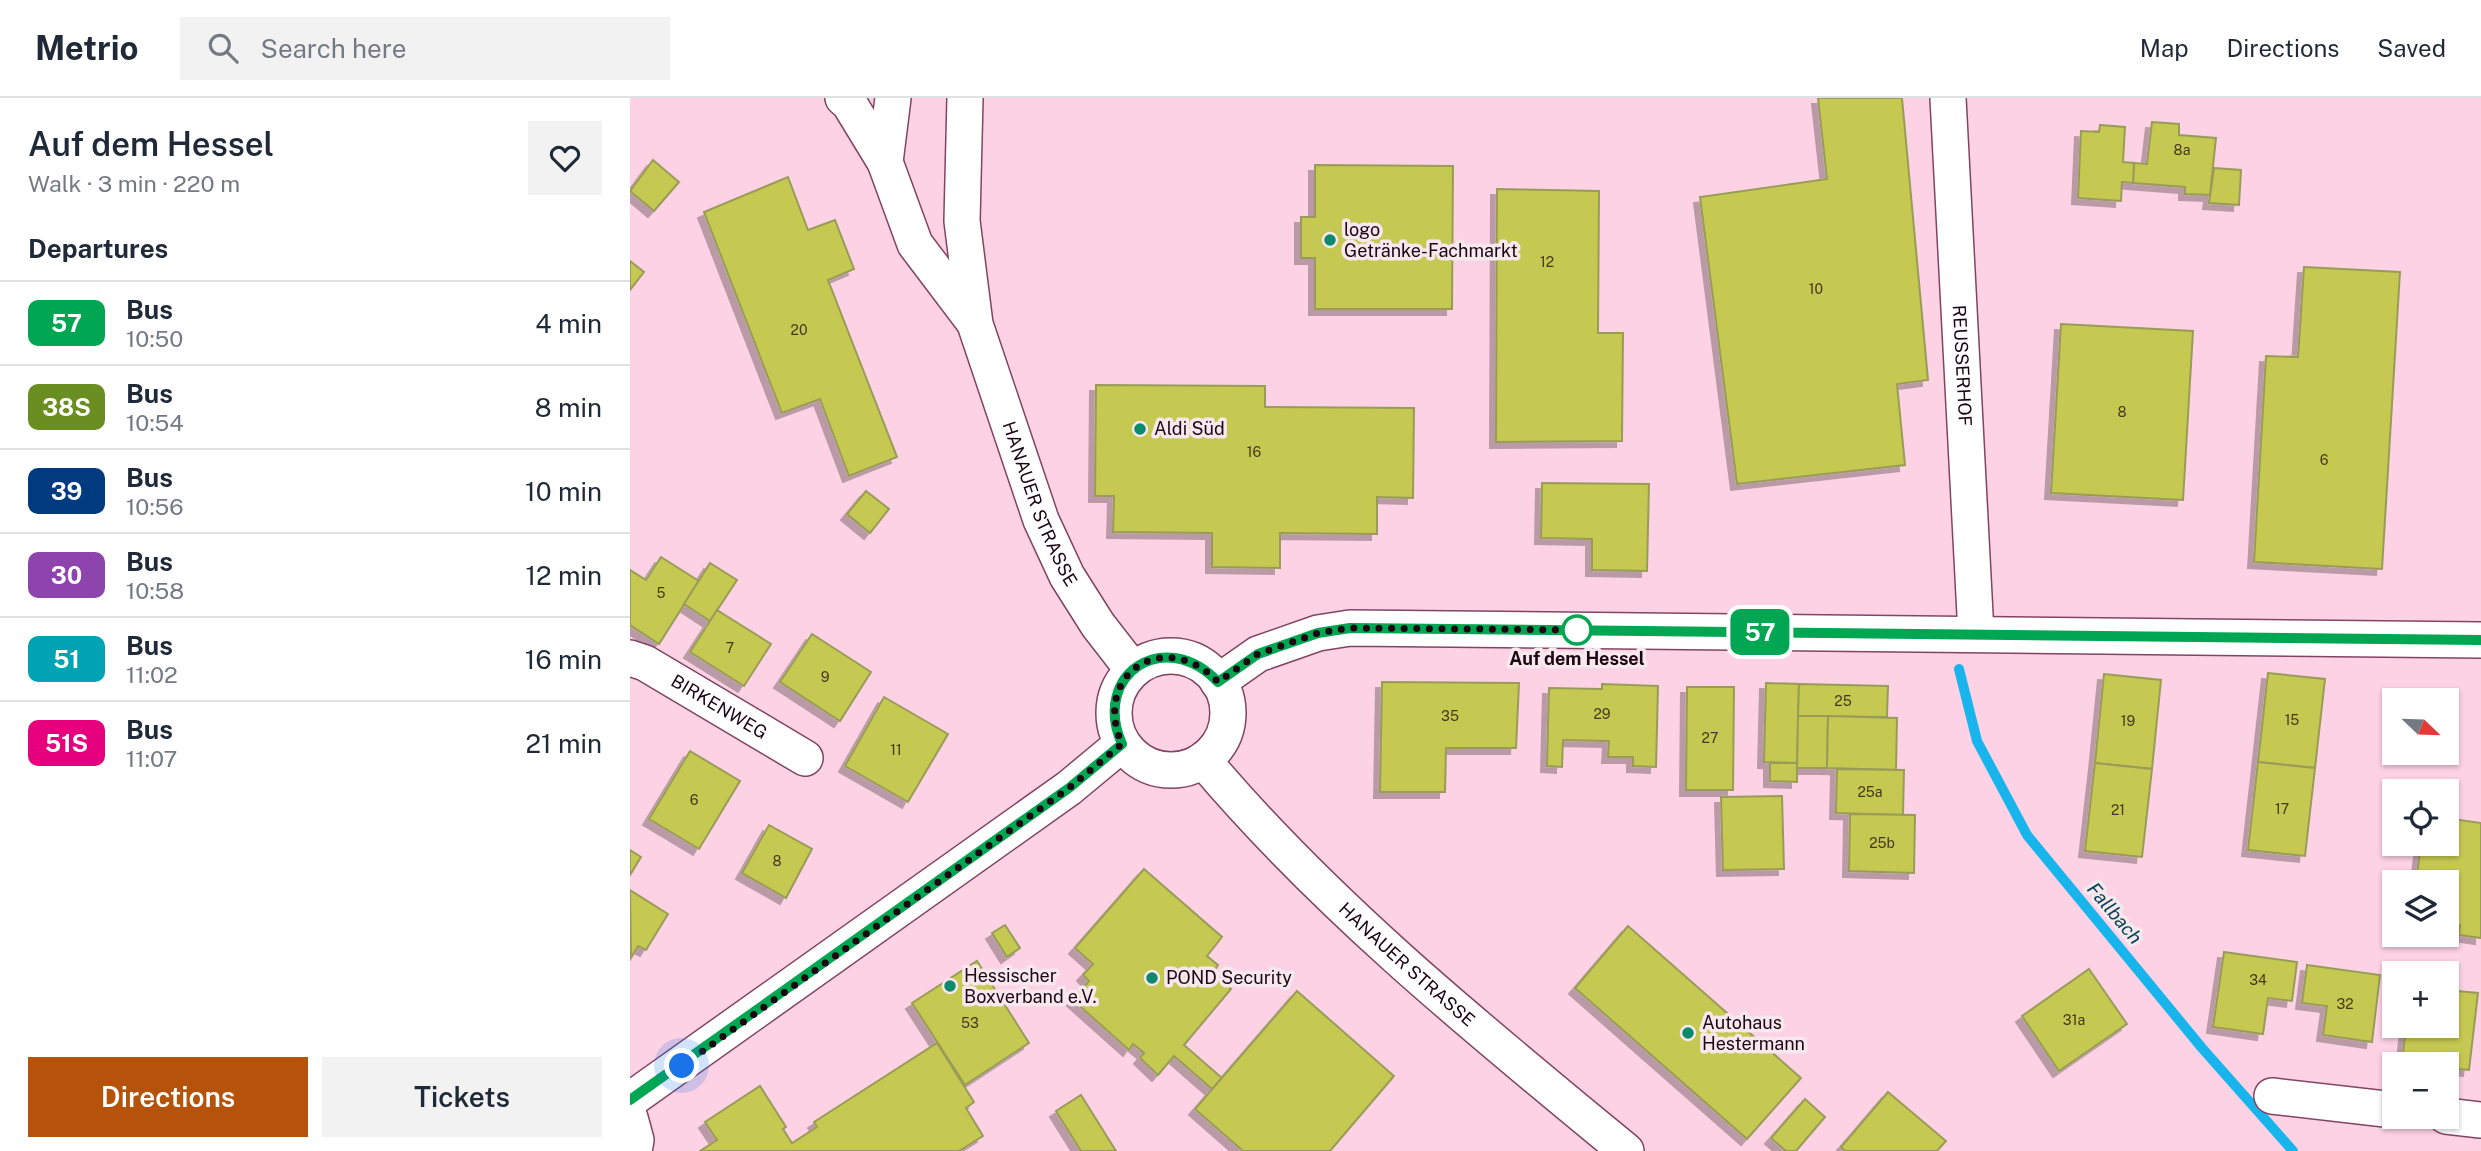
<!DOCTYPE html>
<meta charset="utf-8">
<style>
body{margin:0;font-family:"Public Sans",sans-serif;background:#f2f2f3;color:#1f2937;height:100vh;display:flex;flex-direction:column;font-size:26px;white-space:nowrap}
*{box-sizing:border-box;margin:0}
p{font-size:23px;color:#747a83}
.icon{flex:none;width:38px;height:38px;fill:none;stroke:currentColor;stroke-width:2;stroke-linecap:round;stroke-linejoin:round}
.map{position:relative;flex:1;overflow:hidden}
.drawer{display:flex;flex-direction:column;background:#fff;width:630px}
.drawer>*{flex:none}
.badge{padding:0 14px;border-radius:10px;font-size:24px;line-height:46px}
.needle{width:46px;rotate:113deg}
.buttons{position:absolute;left:1752px;top:590px;display:grid;gap:14px}
.buttons a{display:grid;place-items:center;width:77px;height:77px;border-radius:0px;background:#fff;box-shadow:0 2px 5px #0004;font-size:35px}
.you{position:absolute;width:35px;height:35px;margin:-18px;border:5px solid #fff;border-radius:50%;background:#1a73e8;box-shadow:0 0 0 10px #1a73e833}
.map>.badge{position:absolute;translate:-50% -50%;box-shadow:0 0 0 4px #fff}
h2{padding:0 28px;font-size:26px;line-height:63px}
.round{display:grid;place-items:center;flex:none;width:74px;height:74px;border-radius:0px;background:#f2f2f3}
.head{display:flex;align-items:center;justify-content:space-between;height:119px;padding:0 28px}
h1{font-size:33px;font-weight:600;line-height:52px}
.button{display:flex;gap:14px;margin-top:auto;padding:14px 28px}
.button a{flex:1;height:80px;border-radius:0px;background:#b45309;color:#fff;font-size:28px;font-weight:600;line-height:80px;text-align:center}
.button a+a{background:#f2f2f3;color:#1f2937}
ul{padding:0;list-style:none}
li{display:flex;align-items:center;gap:21px;height:84px;padding:0 28px;border-top:2px solid #e0e1e3}
li div{flex:1}
li b{display:block;font-size:26px}
li em{font-style:normal}
li .badge{min-width:77px;font-weight:700;text-align:center}
header{display:flex;align-items:center;gap:42px;box-sizing:border-box;height:98px;padding:0 35px;background:#fff;border-bottom:2px solid #e0e1e3}
header strong{font-size:33px}
nav{display:flex;gap:38px;margin-inline-start:auto;font-size:24px}
.search{width:490px;height:63px;background:#f2f2f3;display:flex;align-items:center;gap:18px;box-sizing:border-box;padding:0 24px;border-radius:0px;color:#747a83;font-size:26px}
main{display:flex;flex:1;min-height:0}
.map>svg:first-child{display:block}
.lines{fill:none;stroke-linecap:round;stroke-linejoin:round}
.stream{stroke:#18b5ed;stroke-width:10}
.building{fill:#c5c851;stroke:#999c58;stroke-width:2;filter:url(#shadow)}
.minor-casing{stroke:#814562;stroke-width:38}
.minor{stroke:#fff;stroke-width:35}
.line-casing{stroke:#fff;stroke-width:16}
.line{stroke:#00a651;stroke-width:10}
.walk{stroke:#1d0611;stroke-width:7;stroke-dasharray:0 12.6}
.poi-dot{fill:#0d896c;stroke:#f7e8ee;stroke-width:2.5}
.stop-dot{fill:#fff;stroke:#00a651;stroke-width:3.5}
.labels{text-anchor:middle;stroke-width:7;stroke-linejoin:round;paint-order:stroke}
.number-label{font-size:14px;fill:#473621}
.poi-label{font-size:18px;fill:#1d0611;stroke:#f7e8ee;text-anchor:start}
.street-label{font-size:18px;fill:#1d0611;stroke:#f7e8ee}
.stop-label{font-size:18px;font-weight:bold;fill:#1d0611;stroke:#f7e8ee}
.water-label{font-size:19px;font-style:italic;fill:#064259;stroke:#f7e8ee}
</style>
<header>
<strong>Metrio</strong>
<div class="search"><svg class="icon" aria-label="search" viewBox="0 0 24 24"><circle cx="10" cy="10" r="6"/><path d="M15 15l6 6"/></svg>Search here</div>
<nav><a>Map</a><a>Directions</a><a>Saved</a></nav>
</header>
<main>
<section class="drawer">
<div class="head"><div><h1>Auf dem Hessel</h1><p>Walk · 3 min · 220 m</p></div><a class="round"><svg class="icon" aria-label="heart" viewBox="0 0 24 24"><path d="M12 20l-8-8c-3-5 5-10 8-4 3-6 11-1 8 4z"/></svg></a></div>
<h2>Departures</h2>
<ul>
<li><span class="badge" style="background:#00a651;color:#fff">57</span><div><b>Bus</b><p>10:50</p></div><em>4 min</em></li>
<li><span class="badge" style="background:#6b8e23;color:#fff">38S</span><div><b>Bus</b><p>10:54</p></div><em>8 min</em></li>
<li><span class="badge" style="background:#003b80;color:#fff">39</span><div><b>Bus</b><p>10:56</p></div><em>10 min</em></li>
<li><span class="badge" style="background:#8e44ad;color:#fff">30</span><div><b>Bus</b><p>10:58</p></div><em>12 min</em></li>
<li><span class="badge" style="background:#00a3b4;color:#fff">51</span><div><b>Bus</b><p>11:02</p></div><em>16 min</em></li>
<li><span class="badge" style="background:#e6007e;color:#fff">51S</span><div><b>Bus</b><p>11:07</p></div><em>21 min</em></li>
</ul>
<div class="button"><a>Directions</a><a>Tickets</a></div>
</section>
<div class="map">
<svg width="1851" height="1053" viewBox="0 0 1851 1053">
<defs>
<filter id="shadow"><feDropShadow dx="-6" dy="6" stdDeviation="0" flood-color="#0004"/></filter>
</defs>
<rect width="100%" height="100%" fill="#fdd2e4"/>
<g class="lines">
<polyline class="stream" points="1329,571 1347,643 1397,737 1572,950 1663,1053"/>
</g>
<g class="building">
<polygon points="1188,0 1272,0 1298,282 1267,286 1275,367 1107,386 1070,99 1197,81"/>
<polygon points="1522,24 1549,26 1549,37 1586,40 1580,97 1555,96 1555,89 1503,85 1504,65 1517,66"/>
<polygon points="1470,27 1495,29 1493,64 1504,65 1503,85 1492,84 1491,103 1448,100 1451,33 1469,34"/>
<polygon points="23,62 49,84 24,113 0,93"/>
<polygon points="685,67 823,68 822,211 685,211 685,160 671,160 671,119 685,119"/>
<polygon points="1584,70 1611,72 1609,107 1579,105"/>
<polygon points="158,79 178,132 205,122 224,171 198,182 267,359 219,378 190,301 152,315 74,114"/>
<polygon points="867,91 969,93 968,235 993,235 992,343 866,344"/>
<polygon points="0,163 14,174 0,192"/>
<polygon points="1674,169 1770,174 1752,471 1624,464 1636,258 1668,259"/>
<polygon points="1431,226 1563,233 1553,402 1421,395"/>
<polygon points="466,287 635,288 635,309 784,310 783,400 747,399 747,436 650,435 650,470 582,469 582,435 483,434 484,398 465,398"/>
<polygon points="912,385 1019,386 1017,473 962,472 962,441 911,440"/>
<polygon points="236,393 259,411 240,435 217,416"/>
<polygon points="31,459 69,483 29,546 0,527 0,472 16,482"/>
<polygon points="80,465 107,482 80,523 54,506"/>
<polygon points="87,512 141,546 114,588 60,554"/>
<polygon points="182,536 241,574 210,623 150,584"/>
<polygon points="1638,575 1695,581 1685,670 1628,664"/>
<polygon points="1474,576 1531,582 1522,671 1465,665"/>
<polygon points="752,584 889,585 886,650 816,650 815,694 750,694"/>
<polygon points="1136,585 1169,586 1167,665 1134,664"/>
<polygon points="972,586 1028,588 1026,669 1003,668 1003,659 978,659 979,643 933,642 932,669 917,668 919,590 972,591"/>
<polygon points="1169,586 1258,588 1257,619 1168,618"/>
<polygon points="1057,589 1104,589 1103,692 1056,692"/>
<polygon points="254,599 318,636 278,704 215,668"/>
<polygon points="1168,618 1198,618 1197,670 1167,670"/>
<polygon points="1198,618 1267,620 1266,672 1197,670"/>
<polygon points="60,653 110,683 69,751 19,721"/>
<polygon points="1628,664 1685,670 1675,758 1618,752"/>
<polygon points="1140,665 1167,665 1167,684 1140,683"/>
<polygon points="1465,665 1522,671 1512,759 1455,753"/>
<polygon points="1207,671 1274,672 1273,717 1206,715"/>
<polygon points="1152,698 1154,771 1093,772 1091,699"/>
<polygon points="1220,716 1285,717 1284,775 1219,773"/>
<polygon points="1816,720 1851,725 1851,840 1829,837 1830,827 1816,826 1816,784 1786,784 1791,746 1816,746"/>
<polygon points="139,727 182,751 156,800 112,775"/>
<polygon points="0,752 11,759 0,777"/>
<polygon points="514,771 592,839 577,858 588,867 583,875 601,891 554,947 592,980 582,991 544,958 528,977 510,960 514,955 503,946 499,952 443,902 459,883 453,877 463,866 445,850"/>
<polygon points="0,792 38,816 16,852 8,848 1,860"/>
<polygon points="375,827 390,850 377,859 362,835"/>
<polygon points="998,828 1171,980 1117,1041 945,890"/>
<polygon points="1594,854 1667,864 1662,903 1638,900 1633,936 1583,929"/>
<polygon points="347,863 399,945 335,987 282,905"/>
<polygon points="1677,867 1750,877 1742,944 1693,937 1697,908 1672,905"/>
<polygon points="1459,871 1497,926 1429,973 1392,918"/>
<polygon points="1816,892 1848,895 1839,972 1816,970 1816,966 1772,965 1776,928 1816,928"/>
<polygon points="667,893 764,978 700,1053 613,1053 565,1011"/>
<polygon points="307,945 344,1004 336,1010 353,1038 329,1053 70,1053 87,1042 75,1024 130,988 156,1029 153,1031 162,1045 187,1029 184,1024"/>
<polygon points="1258,994 1316,1043 1307,1053 1215,1053 1211,1049"/>
<polygon points="451,997 486,1053 451,1053 426,1013"/>
<polygon points="1175,1001 1195,1019 1166,1053 1156,1053 1141,1040"/>
</g>
<g class="lines">
<defs>
<g id="minor">
<polyline points="213,0 219,5 255,64 285,146 344,224"/>
<path id="s1" d="M335,0L332,123L345,226L411,422L437,478L468,527L503,572"/>
<path id="s2" d="M1318,0L1346,536"/>
<polyline points="255,64 263,0"/>
<circle cx="541" cy="615" r="57"/>
<path id="s3" d="M0,560L15,565L175,660"/>
<polyline points="588,584 628,556 688,535 720,530 1851,542"/>
<path id="s4" d="M573,662C696,808 849,932 996,1053"/>
<polyline points="1642,998 1764,1012"/>
<polyline points="0,1002 439,690 492,646"/>
<polyline points="1816,1018 1851,1022"/>
<polyline points="0,1020 6,1042 4,1053"/>
</g>
</defs>
<use href="#minor" class="minor-casing"/>
<use href="#minor" class="minor"/>
</g>
<g class="lines">
<defs>
<path id="line" d="M0,1002L439,690L492,646C461,576 535,528 588,584L628,556L688,535L720,530L1851,542"/>
</defs>
<use href="#line" class="line-casing"/>
<use href="#line" class="line"/>
<path class="walk" d="M52,968L439,690L492,646C461,576 535,528 588,584L628,556L688,535L720,530L955,532H947"/>
</g>
<g class="poi-dot">
<circle cx="700" cy="142" r="7"/>
<circle cx="510" cy="331" r="7"/>
<circle cx="522" cy="880" r="7"/>
<circle cx="320" cy="888" r="7"/>
<circle cx="1058" cy="935" r="7"/>
</g>
<circle class="stop-dot" cx="947" cy="532" r="14"/>
<g class="labels">
<g class="number-label">
<text x="1552" y="57">8a</text>
<text x="917" y="169">12</text>
<text x="1186" y="196">10</text>
<text x="169" y="237">20</text>
<text x="1492" y="319">8</text>
<text x="624" y="359">16</text>
<text x="1694" y="367">6</text>
<text x="31" y="500">5</text>
<text x="100" y="555">7</text>
<text x="195" y="584">9</text>
<text x="1213" y="608">25</text>
<text x="972" y="621">29</text>
<text x="820" y="623">35</text>
<text x="1662" y="627">15</text>
<text x="1498" y="628">19</text>
<text x="1080" y="645">27</text>
<text x="266" y="657">11</text>
<text x="1240" y="699">25a</text>
<text x="64" y="707">6</text>
<text x="1652" y="716">17</text>
<text x="1488" y="717">21</text>
<text x="1252" y="750">25b</text>
<text x="147" y="768">8</text>
<text x="1628" y="887">34</text>
<text x="1715" y="911">32</text>
<text x="1444" y="927">31a</text>
<text x="340" y="930">53</text>
</g>
<g class="poi-label">
<text x="714" y="138">logo<tspan x="714" dy="21">Getränke-Fachmarkt</tspan></text>
<text x="524" y="337">Aldi Süd</text>
<text x="334" y="884">Hessischer<tspan x="334" dy="21">Boxverband e.V.</tspan></text>
<text x="536" y="886">POND Security</text>
<text x="1072" y="931">Autohaus<tspan x="1072" dy="21">Hestermann</tspan></text>
</g>
<g class="street-label">
<text dy="6" stroke="none"><textPath href="#s2" startOffset="268">REUSSERHOF</textPath></text>
<text dy="6" stroke="none"><textPath href="#s1" startOffset="418">HANAUER STRASSE</textPath></text>
<text dy="6" stroke="none"><textPath href="#s3" startOffset="102">BIRKENWEG</textPath></text>
<text dy="6" stroke="none"><textPath href="#s4" startOffset="289">HANAUER STRASSE</textPath></text>
</g>
<g class="stop-label">
<text x="947" y="567">Auf dem Hessel</text>
</g>
<g class="water-label">
<text transform="translate(1485 815) rotate(50)" y="7">Fallbach</text>
</g>
</g>
</svg>
<div class="buttons">
<a><svg class="needle" viewBox="-14 -14 28 28"><path d="M0-13l5 13h-10z" fill="#e53935"/><path d="M0 13l5-13h-10z" fill="#747a83"/></svg></a>
<a><svg class="icon" aria-label="locate" viewBox="0 0 24 24"><circle cx="12" cy="12" r="6"/><path d="M12 2v4M12 18v4M2 12h4M18 12h4"/></svg></a>
<a><svg class="icon" aria-label="layers" viewBox="0 0 24 24"><path d="M12 4l9 5-9 5-9-5zM3 14l9 5 9-5"/></svg></a>
<a>+</a>
<a>−</a>
</div>
<div class="you" style="left:52px;top:968px"></div>
<b class="badge" style="left:1130px;top:534px;background:#00a651;color:#fff">57</b>
</div>
</main>
